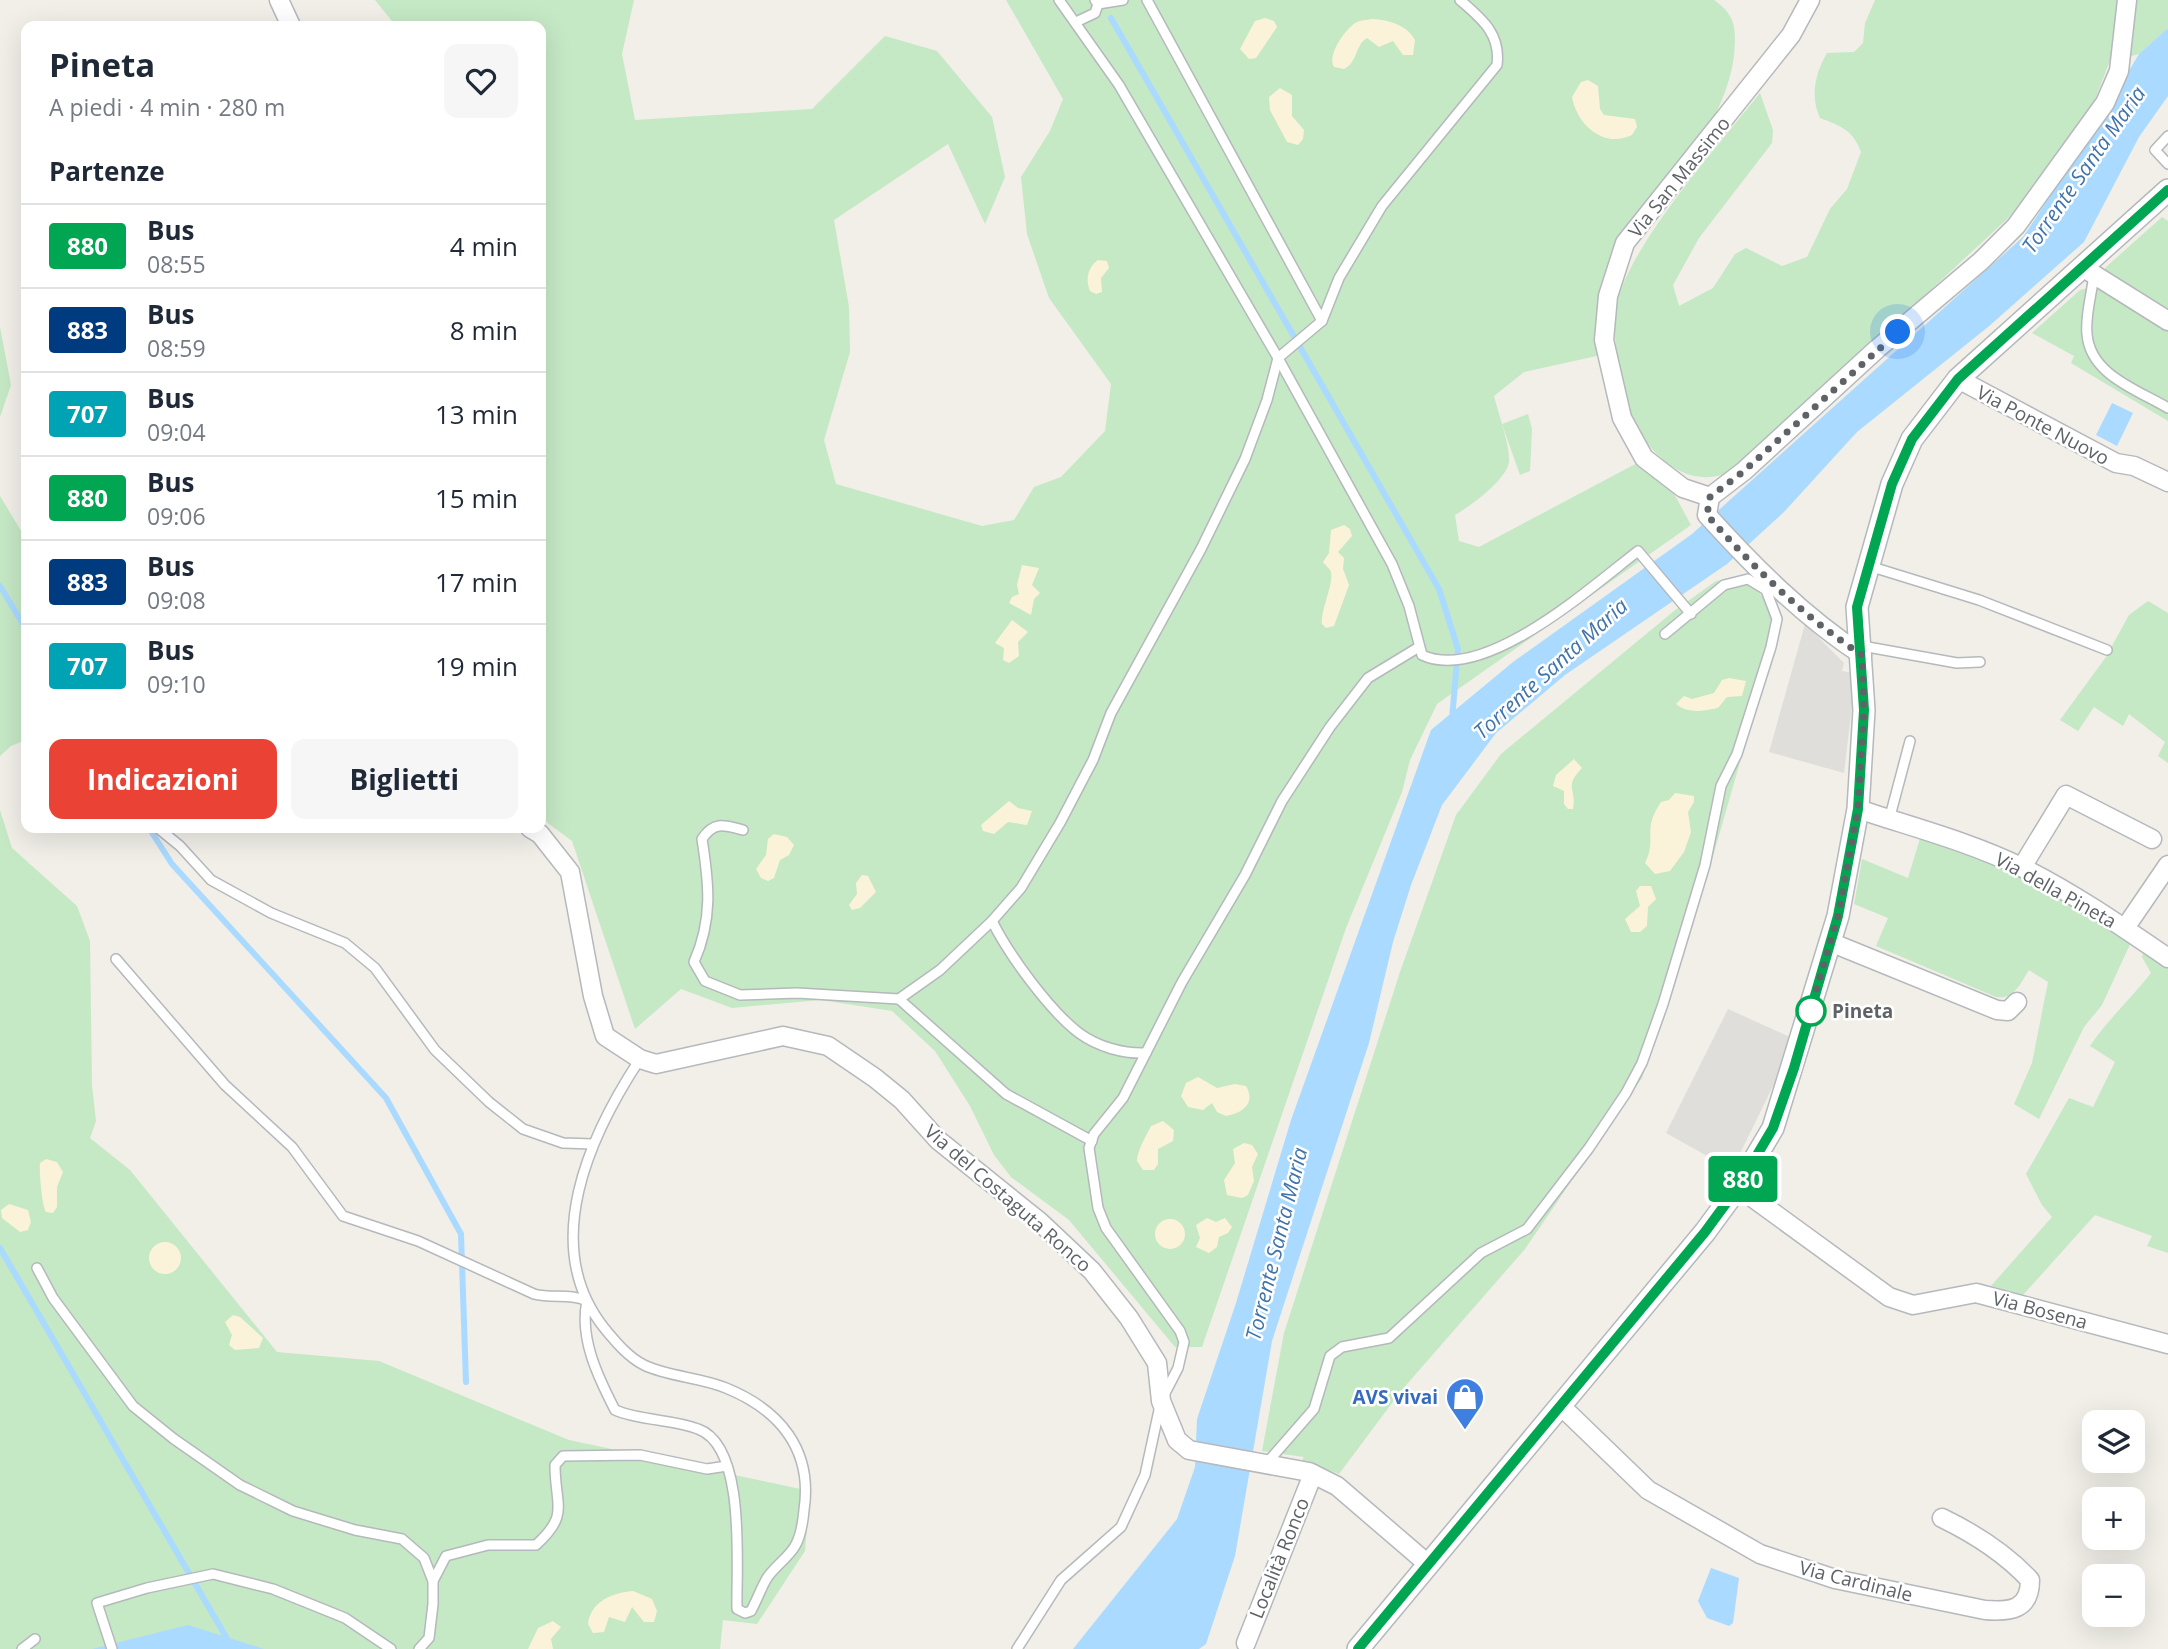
<!DOCTYPE html>
<html lang="it">
<meta charset="utf-8">
<style>
body{margin:0;font-family:"Open Sans",sans-serif;background:#f6f6f7;color:#1f2937;height:100vh;display:flex;flex-direction:column;font-size:26px;white-space:nowrap}
*{box-sizing:border-box;margin:0}
p{font-size:23px;color:#747a83}
.icon{flex:none;width:38px;height:38px;fill:none;stroke:currentColor;stroke-width:2;stroke-linecap:round;stroke-linejoin:round}
.map{position:relative;flex:1;overflow:hidden}
.sheet{position:absolute;left:21px;top:21px;width:525px;height:812px;display:flex;flex-direction:column;background:#fff;border-radius:14px;box-shadow:0 7px 28px #0002}
.sheet>*{flex:none}
.badge{padding:0 14px;border-radius:5px;font-size:24px;line-height:46px}
.fabs{position:absolute;left:2082px;top:1410px;display:grid;gap:14px}
.fabs a{display:grid;place-items:center;width:63px;height:63px;border-radius:14px;background:#fff;box-shadow:0 7px 28px #0002;font-size:35px}
.you{position:absolute;width:35px;height:35px;margin:-18px;border:5px solid #fff;border-radius:50%;background:#1a73e8;box-shadow:0 0 0 10px #1a73e833}
.map>.badge{position:absolute;translate:-50% -50%;box-shadow:0 0 0 4px #fff}
h2{padding:0 28px;font-size:26px;line-height:63px}
.round{display:grid;place-items:center;flex:none;width:74px;height:74px;border-radius:14px;background:#f6f6f7}
.headline{display:flex;align-items:center;justify-content:space-between;height:119px;padding:0 28px}
h1{font-size:33px;font-weight:700;line-height:52px}
.cta{display:flex;gap:14px;margin-top:auto;padding:14px 28px}
.cta a{flex:1;height:80px;border-radius:14px;background:#ea4335;color:#fff;font-size:28px;font-weight:700;line-height:80px;text-align:center}
.cta a+a{background:#f6f6f7;color:#1f2937}
ul{padding:0;list-style:none}
li{display:flex;align-items:center;gap:21px;height:84px;padding:0 28px;border-top:2px solid #e0e1e3}
li div{flex:1}
li b{display:block;font-size:26px}
li em{font-style:normal}
li .badge{min-width:77px;font-weight:700;text-align:center}
.map>svg:first-child{display:block}
.industrial{fill:#e0deda}
.green{fill:#c5e8c5}
.sand{fill:#fbf3d9}
.water{fill:#aadaff}
.lines{fill:none;stroke-linecap:round;stroke-linejoin:round}
.stream{stroke:#aadaff;stroke-width:6}
.service-casing{stroke:#b5b8bc;stroke-width:12}
.minor-casing{stroke:#b5b8bc;stroke-width:21}
.tertiary-casing{stroke:#b5b8bc;stroke-width:24}
.service{stroke:#fff;stroke-width:9}
.minor{stroke:#fff;stroke-width:18}
.tertiary{stroke:#fff;stroke-width:21}
.line-casing{stroke:#fff;stroke-width:16}
.line{stroke:#00a651;stroke-width:10}
.walk{stroke:#5f6368;stroke-width:7;stroke-dasharray:0 12.6}
.stop-dot{fill:#fff;stroke:#00a651;stroke-width:3.5}
.labels{text-anchor:middle;stroke-width:5;stroke-linejoin:round;paint-order:stroke}
.street-label{font-size:19px;fill:#5f6368;stroke:#fff}
.stop-label{font-size:19px;font-weight:bold;fill:#5f6368;stroke:#fff;text-anchor:start}
.shop-label{font-size:19px;font-weight:bold;fill:#366cbe;stroke:#fff;text-anchor:end}
.water-label{font-size:21px;font-style:italic;fill:#4174aa;stroke:#fff}
</style>
<div class="map">
<svg width="2168" height="1649" viewBox="0 0 2168 1649">
<rect width="100%" height="100%" fill="#f1efe8"/>
<g class="industrial">
<polygon points="1805,624 1844,663 1842,671 1852,673 1855,681 1844,773 1769,752"/>
<polygon points="1728,1009 1790,1037 1775,1082 1732,1170 1666,1133"/>
</g>
<g class="green">
<path d="M375,0H634L622,54L635,120L812,109L885,36L937,51L992,117L1005,177L985,224L948,144L834,220L849,307L850,352L824,440L836,484L982,526L1014,520L1034,487L1061,477L1105,431L1111,384L1049,298L1027,234L1021,177L1050,131L1063,99L1006,0H1714C1737,16 1736,30 1734,56C1726,118 1678,174 1640,222C1630,236 1615,250 1608,265C1595,291 1596,328 1601,355L1524,372L1494,396C1498,412 1510,446 1509,461C1508,479 1469,507 1455,515L1459,541L1479,547L1641,461L1667,481L1691,525L1437,704L1410,760L1402,792L1346,928L1202,1347H1175L1069,1220L1011,1177L994,1155L970,1106L935,1051L892,1011L821,1000L732,1008L681,989L635,1029L572,841L541,818V26H396Z"/>
<path d="M1875,0H2117L2111,58L2094,102L2052,164L2009,217L1977,247L1735,470C1706,484 1681,477 1658,455C1637,435 1628,410 1622,381C1617,358 1612,330 1616,307C1626,249 1722,141 1760,93L1773,130L1772,143L1699,238L1673,285L1679,306L1713,288L1735,254L1746,248L1782,266L1807,257L1830,209L1847,189L1861,152C1853,130 1841,126 1820,118C1810,96 1815,74 1827,53L1854,52L1863,43L1865,23Z"/>
<polygon points="2137,0 2168,0 2168,28 2139,54 2128,57"/>
<polygon points="2162,217 2168,221 2168,312 2107,273 2105,268"/>
<polygon points="2100,285 2168,329 2168,421 2071,363 2074,356 2032,333 2080,290"/>
<polygon points="0,327 11,385 0,417"/>
<polygon points="1528,414 1532,429 1530,471 1520,475 1502,424"/>
<polygon points="0,496 26,539 26,740 11,746 0,756"/>
<polygon points="1734,578 1750,584 1782,616 1709,870 1642,1078 1525,1249 1401,1391 1339,1474 1302,1460 1304,1457 1262,1451 1284,1333 1400,972 1456,815 1501,754 1674,611 1716,581"/>
<polygon points="2148,601 2168,613 2168,763 2158,756 2165,742 2129,714 2123,726 2094,707 2078,731 2060,720 2106,657 2129,615"/>
<polygon points="0,810 12,848 77,906 90,941 92,1085 96,1121 90,1138 130,1170 277,1352 379,1361 569,1440 810,1491 805,1551 757,1624 723,1620 720,1649 0,1649"/>
<path d="M1921,835L2004,866L2131,942L2102,1005L2084,1027L2039,1119L2014,1104L2032,1063L2048,982L2029,970C2020,984 2014,1000 1996,997L1876,946L1888,918L1854,904L1862,859L1908,878Z"/>
<path d="M2144,950L2168,967V1253L2147,1246L2152,1236L2095,1215L2023,1295L1991,1286L2052,1217L2042,1205L2026,1174L2069,1098L2093,1107L2115,1062L2090,1046C2108,1019 2131,999 2151,973L2142,957Z"/>
</g>
<g class="sand">
<polygon points="1265,18 1274,21 1277,27 1256,58 1249,59 1240,49 1255,21"/>
<path d="M1372,19C1389,20 1407,25 1415,40L1413,55H1403L1393,41L1379,47L1367,38C1355,45 1358,62 1344,69L1334,67C1327,55 1344,31 1355,23C1360,20 1367,20 1372,19Z"/>
<path d="M1588,80L1598,86L1600,109L1604,115L1635,119L1637,127L1632,135C1604,149 1577,125 1572,97L1581,82Z"/>
<polygon points="1280,88 1292,95 1292,116 1304,130 1303,139 1298,145 1287,142 1270,110 1269,97"/>
<path d="M1098,260L1107,261L1109,268L1101,278L1102,292L1096,294L1090,291C1085,279 1088,267 1098,260Z"/>
<path d="M1344,525L1350,529L1352,536L1338,552L1344,558L1343,569L1349,585L1334,626L1326,628L1322,624C1320,610 1336,580 1330,570C1328,567 1325,565 1323,562L1329,553L1331,530Z"/>
<polygon points="1022,565 1039,568 1032,585 1040,593 1034,599 1031,615 1009,603 1012,597 1019,594 1017,585"/>
<polygon points="1012,620 1028,632 1018,642 1019,656 1009,663 1003,660 1004,648 995,643"/>
<path d="M1729,678L1746,681L1742,696L1727,697L1718,708C1703,711 1688,714 1676,704L1684,696L1692,699L1714,693L1722,680Z"/>
<path d="M1574,759L1582,768C1563,788 1577,788 1573,809H1568L1564,804V791L1553,786L1556,775Z"/>
<path d="M1675,793L1694,796V802L1688,812L1691,832L1684,852L1670,871L1655,874L1645,863C1658,838 1641,831 1661,802L1669,800Z"/>
<polygon points="1009,801 1018,808 1032,811 1027,825 1008,822 994,834 983,831 981,825"/>
<polygon points="774,834 787,837 794,845 789,855 780,860 774,878 768,881 761,878 756,869 766,855 768,839"/>
<polygon points="862,875 868,876 876,892 860,908 852,910 849,905 857,894 856,883"/>
<polygon points="1640,886 1651,886 1656,899 1648,907 1647,926 1640,932 1631,932 1625,919 1640,906 1636,891"/>
<path d="M1198,1077L1217,1088L1235,1084L1246,1086C1256,1103 1243,1113 1226,1116L1217,1112L1212,1103L1203,1110L1188,1107L1181,1096L1186,1083Z"/>
<path d="M1163,1121L1174,1130L1173,1141L1158,1149V1164L1154,1170H1143L1137,1161C1137,1151 1146,1136 1151,1126Z"/>
<polygon points="1244,1143 1252,1145 1258,1154 1252,1167 1254,1181 1248,1195 1242,1198 1227,1195 1224,1180 1235,1163 1233,1149"/>
<path d="M46,1159L57,1162L63,1172L57,1187V1207L53,1213L46,1212C42,1207 39,1170 40,1163Z"/>
<polygon points="9,1204 28,1210 31,1222 28,1230 20,1232 2,1218 1,1210"/>
<polygon points="1207,1218 1216,1222 1225,1218 1232,1227 1228,1233 1219,1237 1217,1247 1209,1253 1196,1247 1200,1238 1196,1225"/>
<circle cx="1170" cy="1234" r="15"/>
<circle cx="165" cy="1258" r="16"/>
<polygon points="233,1315 240,1317 263,1338 259,1348 235,1350 229,1345 232,1335 225,1322"/>
<path d="M633,1591L652,1599L657,1611L654,1622H644L632,1607L625,1622L609,1617L604,1632L593,1633L588,1624C591,1601 612,1593 633,1591Z"/>
<polygon points="553,1621 561,1627 551,1639 553,1649 528,1649 538,1628"/>
</g>
<g class="water">
<polygon points="2168,28 2168,96 2139,137 2084,242 1988,327 1857,432 1784,512 1727,564 1565,675 1496,733 1442,805 1411,885 1393,942 1369,1043 1272,1341 1235,1556 1206,1644 1199,1649 1073,1649 1177,1519 1195,1467 1197,1419 1236,1303 1291,1120 1431,730 1513,662 1692,534 2023,237 2081,150 2139,54"/>
<polygon points="2112,403 2133,413 2117,446 2096,435"/>
<polygon points="1711,1568 1739,1578 1733,1623 1729,1626 1707,1618 1698,1601"/>
<polygon points="188,1625 264,1649 92,1649"/>
</g>
<g class="lines">
<g class="stream">
<polyline points="1111,18 1439,589 1458,649 1452,719"/>
<polyline points="0,586 26,629"/>
<polyline points="149,828 172,864 386,1098 461,1234 466,1382"/>
<polyline points="0,1248 233,1649"/>
</g>
<defs>
<g id="service">
<path d="M1059,0L1119,85L1278,358L1392,564L1409,606L1422,655C1484,684 1591,587 1638,551L1691,614"/>
<polyline points="1147,0 1322,321"/>
<polyline points="1098,4 1123,0"/>
<polyline points="1076,22 1095,13 1098,4 1095,0"/>
<polyline points="2168,136 2155,150 2168,164"/>
<path d="M2094,274C2092,293 2085,315 2087,334C2090,375 2138,390 2168,408"/>
<polyline points="1869,566 1979,600 2107,650"/>
<polyline points="1862,646 1957,663 1980,662"/>
<polyline points="1889,820 1910,741"/>
<polyline points="158,828 180,846 211,880 271,913 345,943 375,968 435,1050 489,1102 523,1129 563,1143 593,1144"/>
<path d="M743,830C724,825 714,821 702,839C709,884 713,919 694,962L705,981L740,995L797,993L899,999L940,970L992,921L1021,888L1060,823L1093,760L1111,713L1201,549L1245,459L1267,400L1278,358L1322,321L1339,278L1382,206L1497,65C1501,34 1482,19 1460,0"/>
<path d="M992,921C1009,955 1049,1010 1079,1033C1098,1047 1124,1054 1146,1053"/>
<path d="M116,959L225,1085L292,1147L343,1216L418,1241L534,1294C552,1299 570,1293 587,1301C579,1338 598,1377 615,1410C641,1421 672,1419 698,1429C747,1446 736,1568 737,1609L745,1613L751,1611C757,1600 761,1588 767,1578C775,1566 788,1558 795,1546C801,1536 803,1521 804,1510C813,1450 780,1410 726,1388C700,1377 669,1377 644,1365C628,1357 616,1342 605,1329C538,1246 590,1135 640,1059"/>
<polyline points="899,999 1006,1094 1092,1141"/>
<polyline points="37,1268 53,1298 133,1406 174,1439 240,1485 293,1511 355,1530 402,1539 424,1558 433,1581 433,1604 429,1638 419,1649"/>
<polyline points="1266,1464 1314,1409 1330,1356 1342,1347 1389,1338 1481,1253 1527,1229 1589,1148 1626,1093 1642,1063 1663,1004 1705,865 1721,786 1737,754 1771,647 1777,619 1766,590 1748,579 1724,585 1665,634"/>
<path d="M433,1581L446,1556L488,1545H536C570,1514 555,1506 555,1465L563,1456L640,1455L707,1469L727,1466"/>
<polyline points="22,1649 35,1639"/>
<polyline points="112,1649 97,1603 147,1588 213,1574 273,1589 345,1618 391,1649"/>
<polyline points="1017,1649 1061,1580 1121,1527 1145,1475 1161,1401 1178,1368 1184,1342 1180,1331 1106,1228 1098,1208 1089,1148 1094,1134 1123,1098 1182,982 1245,875 1282,801 1330,727 1368,678 1419,647"/>
</g>
<g id="minor">
<polyline points="279,0 291,26"/>
<polyline points="2082,267 2168,321"/>
<polyline points="1958,379 2116,463 2134,466 2168,482"/>
<polyline points="1710,497 1683,488 1644,458 1622,418 1604,340 1608,296 1625,243 1791,35 1810,0"/>
<path d="M1862,655C1804,617 1754,567 1707,515L1710,497L1744,471L1877,349L1981,261L2016,226L2105,103L2119,71L2127,0"/>
<path d="M1858,809C1912,827 1970,842 2021,867C2072,892 2121,926 2168,958"/>
<polyline points="530,828 540,834 570,872 593,996 605,1036 640,1059 656,1064 783,1036 828,1046 875,1078 902,1100 938,1140 1040,1222 1092,1271 1129,1318 1157,1363 1161,1401 1177,1440 1189,1450 1309,1472 1337,1486 1429,1565"/>
<polyline points="2022,867 2066,795 2152,839"/>
<polyline points="2125,928 2168,865"/>
<polyline points="1830,942 1997,1010 2008,1011 2017,1002"/>
<polyline points="1738,1187 1889,1297 1913,1305 1976,1293 2168,1344"/>
<path d="M1562,1407L1648,1490L1760,1554L1835,1579L1985,1610C2010,1612 2030,1610 2030,1580C2005,1553 1975,1534 1942,1518"/>
<polyline points="1246,1643 1313,1474"/>
</g>
<polyline id="tertiary" points="1358,1649 1705,1232 1738,1187 1773,1128 1838,916 1858,809 1864,710 1857,607 1892,484 1912,439 1958,379 2168,190"/>
</defs>
<use href="#service" class="service-casing"/>
<use href="#minor" class="minor-casing"/>
<use href="#tertiary" class="tertiary-casing"/>
<use href="#service" class="service"/>
<use href="#minor" class="minor"/>
<use href="#tertiary" class="tertiary"/>
</g>
<g class="lines">
<defs>
<polyline id="line" points="1358,1649 1705,1232 1738,1187 1773,1128 1794,1068 1838,916 1858,809 1864,710 1857,607 1892,484 1912,439 1958,379 2168,190"/>
</defs>
<use href="#line" class="line-casing"/>
<use href="#line" class="line"/>
<path class="walk" d="M1811,1011L1808,1018L1838,916L1858,809L1864,710L1862,655C1804,617 1753,567 1707,515L1710,497L1744,471L1898,332"/>
</g>
<defs>
<symbol id="shop-pin" viewBox="-11 -11 22 30"><path d="M0 17L-7.5 6A9.5 9.5 0 1 1 7.5 6Z" fill="#3f7fe0" stroke="#fff"/><path d="M-5-2.5h2.3a2.7 3.5 0 0 1 5.4 0H5L5.5 6h-11ZM-1.5-2.5h3a1.5 2.3 0 0 0-3 0Z" fill="#fff"/></symbol>
</defs>
<g fill-rule="evenodd">
<use href="#shop-pin" x="1443" y="1375" width="44" height="60"/>
</g>
<circle class="stop-dot" cx="1811" cy="1011" r="14"/>
<g class="labels">
<g class="street-label">
<text transform="translate(1679 177) rotate(-51)" y="7">Via San Massimo</text>
<text transform="translate(2043 425) rotate(28)" y="7">Via Ponte Nuovo</text>
<text transform="translate(2056 890) rotate(29)" y="7">Via della Pineta</text>
<text transform="translate(1008 1198) rotate(41)" y="7">Via del Costaguta Ronco</text>
<text transform="translate(2040 1310) rotate(15)" y="7">Via Bosena</text>
<text transform="translate(1279 1558) rotate(-68)" y="7">Località Ronco</text>
<text transform="translate(1856 1581) rotate(14)" y="7">Via Cardinale</text>
</g>
<g class="stop-label">
<text x="1832" y="1018">Pineta</text>
</g>
<g class="shop-label">
<text x="1438" y="1404">AVS vivai</text>
</g>
<g class="water-label">
<text transform="translate(2084 170) rotate(-55)" y="7">Torrente Santa Maria</text>
<text transform="translate(1551 669) rotate(-42)" y="7">Torrente Santa Maria</text>
<text transform="translate(1277 1244) rotate(-76)" y="7">Torrente Santa Maria</text>
</g>
</g>
</svg>
<div class="fabs">
<a><svg class="icon" aria-label="layers" viewBox="0 0 24 24"><path d="M12 4l9 5-9 5-9-5zM3 14l9 5 9-5"/></svg></a>
<a>+</a>
<a>−</a>
</div>
<div class="you" style="left:1898px;top:332px"></div>
<b class="badge" style="left:1743px;top:1179px;background:#00a651;color:#fff">880</b>
<section class="sheet">
<div class="headline"><div><h1>Pineta</h1><p>A piedi · 4 min · 280 m</p></div><a class="round"><svg class="icon" aria-label="heart" viewBox="0 0 24 24"><path d="M12 20l-8-8c-3-5 5-10 8-4 3-6 11-1 8 4z"/></svg></a></div>
<h2>Partenze</h2>
<ul>
<li><span class="badge" style="background:#00a651;color:#fff">880</span><div><b>Bus</b><p>08:55</p></div><em>4 min</em></li>
<li><span class="badge" style="background:#003b80;color:#fff">883</span><div><b>Bus</b><p>08:59</p></div><em>8 min</em></li>
<li><span class="badge" style="background:#00a3b4;color:#fff">707</span><div><b>Bus</b><p>09:04</p></div><em>13 min</em></li>
<li><span class="badge" style="background:#00a651;color:#fff">880</span><div><b>Bus</b><p>09:06</p></div><em>15 min</em></li>
<li><span class="badge" style="background:#003b80;color:#fff">883</span><div><b>Bus</b><p>09:08</p></div><em>17 min</em></li>
<li><span class="badge" style="background:#00a3b4;color:#fff">707</span><div><b>Bus</b><p>09:10</p></div><em>19 min</em></li>
</ul>
<div class="cta"><a>Indicazioni</a><a>Biglietti</a></div>
</section>
</div>
